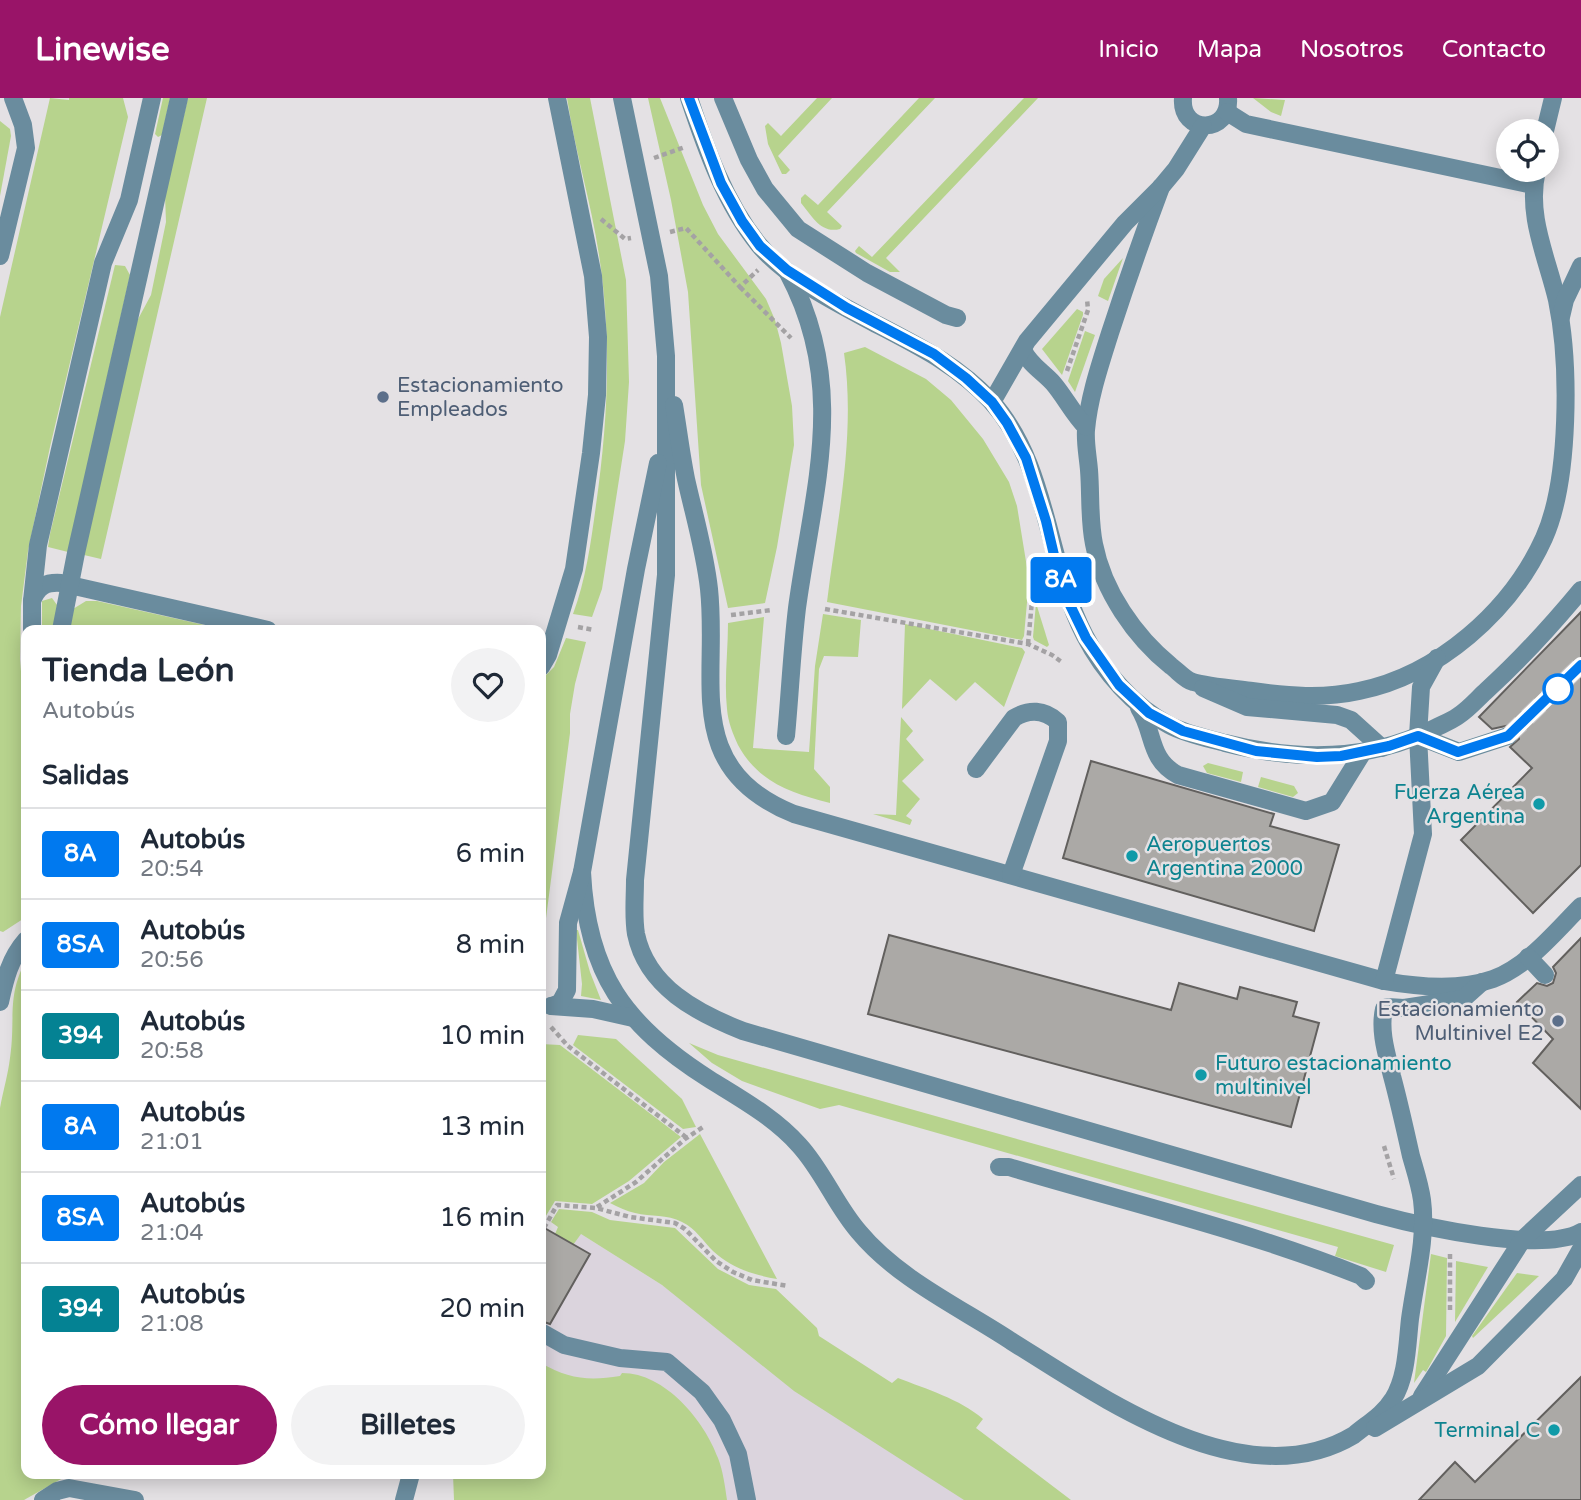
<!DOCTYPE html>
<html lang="es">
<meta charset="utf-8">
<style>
body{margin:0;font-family:"Varela Round",sans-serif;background:#f2f2f3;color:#1f2937;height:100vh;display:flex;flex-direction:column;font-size:26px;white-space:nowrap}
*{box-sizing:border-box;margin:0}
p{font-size:23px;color:#747a83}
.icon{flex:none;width:38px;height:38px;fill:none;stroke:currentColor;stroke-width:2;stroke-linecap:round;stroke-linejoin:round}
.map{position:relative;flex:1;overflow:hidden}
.details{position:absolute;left:21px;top:527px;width:525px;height:854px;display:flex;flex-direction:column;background:#fff;border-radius:14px;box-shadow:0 4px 18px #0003}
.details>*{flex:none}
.badge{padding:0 14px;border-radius:5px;font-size:24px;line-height:46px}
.fabs{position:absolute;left:1496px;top:21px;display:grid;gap:14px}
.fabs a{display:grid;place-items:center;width:63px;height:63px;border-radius:50%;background:#fff;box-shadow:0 4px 18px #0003;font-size:35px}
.map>.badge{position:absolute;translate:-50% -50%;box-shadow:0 0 0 4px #fff}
h2{padding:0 21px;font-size:26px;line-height:63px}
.round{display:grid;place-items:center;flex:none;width:74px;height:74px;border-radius:37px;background:#f2f2f3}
.overview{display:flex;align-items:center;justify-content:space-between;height:119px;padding:0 21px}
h1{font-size:33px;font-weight:700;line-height:52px}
.cta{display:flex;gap:14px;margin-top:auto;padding:14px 21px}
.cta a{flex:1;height:80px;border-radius:42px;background:#991468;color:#fff;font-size:28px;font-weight:700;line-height:80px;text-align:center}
.cta a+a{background:#f2f2f3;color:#1f2937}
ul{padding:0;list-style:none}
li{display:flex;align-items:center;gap:21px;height:91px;padding:0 21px;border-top:2px solid #e0e1e3}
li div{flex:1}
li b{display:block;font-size:26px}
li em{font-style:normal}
li .badge{min-width:77px;font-weight:700;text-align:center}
header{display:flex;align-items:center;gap:42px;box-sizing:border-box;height:98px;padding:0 35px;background:#991468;color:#fff}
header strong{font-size:33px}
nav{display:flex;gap:38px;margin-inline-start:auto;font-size:24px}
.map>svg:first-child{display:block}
.built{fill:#dbd4dd}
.green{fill:#b7d38d}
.building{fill:#aba9a6;stroke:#62605e;stroke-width:2}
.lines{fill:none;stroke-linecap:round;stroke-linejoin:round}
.minor-tunnel{stroke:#c4c2c4;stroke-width:18;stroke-dasharray:18 9;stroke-linecap:butt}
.path{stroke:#a4a2a4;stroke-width:4.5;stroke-dasharray:5 3.5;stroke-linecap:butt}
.minor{stroke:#6a8c9e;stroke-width:18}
.line-casing{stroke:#fff;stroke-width:16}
.line{stroke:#0079ef;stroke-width:10}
.service-dot{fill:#5c6f8a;stroke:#e4e1e4;stroke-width:2.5}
.stop-dot{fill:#fff;stroke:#0079ef;stroke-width:3.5}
.culture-dot{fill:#0f9aa8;stroke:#e4e1e4;stroke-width:2.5}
.labels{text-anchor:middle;stroke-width:5;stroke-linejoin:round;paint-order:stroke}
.service-label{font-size:21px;fill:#4e5e75;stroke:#e4e1e4;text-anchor:start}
.culture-label{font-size:21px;fill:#0d838f;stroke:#e4e1e4;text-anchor:end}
</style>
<header>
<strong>Linewise</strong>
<nav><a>Inicio</a><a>Mapa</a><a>Nosotros</a><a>Contacto</a></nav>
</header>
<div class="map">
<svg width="1581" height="1402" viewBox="0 0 1581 1402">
<rect width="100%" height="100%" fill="#e4e1e4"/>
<polygon class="built" points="555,1136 581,1136 662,1187 971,1402 695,1402 541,1310 541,1158"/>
<g class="green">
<polygon points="50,0 69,2 69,0 123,0 128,19 50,349 28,453 21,508 20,561 26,636 26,819 3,834 0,833 0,219"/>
<polygon points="163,0 170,0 162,37 158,39 155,36"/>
<polygon points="188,0 207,0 101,461 84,457 137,223 151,197 166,124 165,97"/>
<path d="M567,0H590L626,182L629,284L625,343L602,491L592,519L573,516C586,481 591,444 596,407C608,323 612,241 599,157C591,104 575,53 567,0Z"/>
<polygon points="648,0 660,0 703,107 718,136 766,201 775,222 781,245 792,308 794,347 777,449 765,505 728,510 701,387 688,194 671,102"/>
<polygon points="817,0 832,0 778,58 790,72 786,76 782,76 768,46 765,28 768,25 781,38"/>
<path d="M919,0H935L827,114L842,128L840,131C821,136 812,118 801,105V100L805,96L818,107Z"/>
<polygon points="1024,0 1038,0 886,160 900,174 890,174 856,155 855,153 859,148 872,159"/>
<polygon points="1253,0 1285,2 1281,18 1271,14"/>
<polygon points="0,23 10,31 11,38 0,98"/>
<polygon points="1123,160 1108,203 1098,198 1104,181"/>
<polygon points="115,167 125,168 130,177 68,454 48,449 50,436"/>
<polygon points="1077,211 1083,214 1083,217 1062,277 1042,251"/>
<polygon points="1085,233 1095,237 1075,294 1068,283"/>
<path d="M865,249L926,281L951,302L983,341L1009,384L1017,408L1029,482L1024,538L1022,542L827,504C837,422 856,338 844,255Z"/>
<polygon points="52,500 57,507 54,532 42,532 42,503"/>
<polygon points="86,503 97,503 227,532 68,532 73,511"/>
<polygon points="1036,505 1049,547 1047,549 1034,542 1033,539"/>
<path d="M823,516L861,522L858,559L824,558L819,571L814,671L830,689V705C791,695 758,684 738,647C733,636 728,624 727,611C724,583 728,554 728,525L764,519L753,650L809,654L815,568Z"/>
<polygon points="905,526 1022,550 1025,554 1004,609 975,584 956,603 930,581 902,611"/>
<polygon points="566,540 586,544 575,586 570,616 570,635 541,859 541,582 554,569"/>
<polygon points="901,619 913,633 906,641 924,662 902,683 920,701 906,718 912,722 910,727 873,716 896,717"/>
<polygon points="1208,665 1243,674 1241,684 1207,675 1203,668"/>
<polygon points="1261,679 1294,688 1298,695 1293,699 1258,689"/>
<polygon points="576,832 578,832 590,874 601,902 581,898 582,886"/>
<path d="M26,862V1376H70L24,1402H0V1010C3,993 8,977 10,960C16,921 6,900 26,862Z"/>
<polygon points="578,937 616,941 682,1001 696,1029 683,1031 573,947"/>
<polygon points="689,945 718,957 1394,1147 1386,1174 1335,1158 1338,1149 839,1007 820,1011 742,983 712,965"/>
<polygon points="541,946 560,947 681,1039 629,1083 592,1106 555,1103 541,1126"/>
<path d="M700,1036L777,1181C754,1177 731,1170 713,1153C703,1143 696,1131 682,1124C667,1116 651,1119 635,1115C626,1113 618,1109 610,1105L644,1085L664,1064Z"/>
<path d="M559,1111L592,1114L610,1122L675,1130L718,1171L749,1187L776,1191L817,1230L819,1238L892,1285L898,1280C926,1291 960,1301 983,1321L976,1330L1071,1402H964L794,1293L662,1187L581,1136L573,1147L555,1136L558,1129L551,1124Z"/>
<polygon points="1431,1156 1447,1160 1446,1238 1426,1274 1423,1272 1414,1285"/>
<polygon points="1456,1163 1488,1169 1455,1224"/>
<polygon points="1517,1175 1539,1178 1473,1240 1472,1238"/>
<path d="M541,1265C568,1281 589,1283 620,1278L622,1275C665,1275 704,1322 718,1360C723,1373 725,1388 727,1402H454L453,1376H541Z"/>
</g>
<g class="building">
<polygon points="1581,514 1581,767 1533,815 1461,742 1532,670 1510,649 1519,641 1516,630 1510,627 1492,631 1479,619"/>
<polygon points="1091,663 1274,716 1270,728 1339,747 1314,833 1063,760"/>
<polygon points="889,837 1171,912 1179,885 1237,901 1240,889 1297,904 1293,918 1319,925 1291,1029 868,916"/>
<polygon points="1581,840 1581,1011 1533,965 1553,941 1517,904 1537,885 1547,888 1553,885 1556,875 1553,869"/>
<polygon points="541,1128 590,1156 550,1226 541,1223"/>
<polygon points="1581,1279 1581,1402 1419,1402 1455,1364 1475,1384"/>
</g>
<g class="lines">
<polyline class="minor-tunnel" points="1508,638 1581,567"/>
<g class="path">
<polyline points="654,60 685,49"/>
<polyline points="601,121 625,141 631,140"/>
<polyline points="670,134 686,130 740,189 758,172"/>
<polyline points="740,189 791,240"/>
<polyline points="1067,273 1088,212 1087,201"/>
<polyline points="825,511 1028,546 1052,557 1063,565"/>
<polyline points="731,517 772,512"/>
<polyline points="578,529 594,532"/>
<polyline points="1028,546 1034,481"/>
<polyline points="551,929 568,948 687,1040"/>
<polyline points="1384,1048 1394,1081"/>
<polyline points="597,1109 636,1084 685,1041 703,1029"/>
<polyline points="544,1130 557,1107 596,1110 630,1119 675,1125 685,1131 716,1163 733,1174 752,1182 788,1188"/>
<polyline points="1450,1156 1450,1215"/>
</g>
<g class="minor">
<path d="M622,0L659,178L666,258V477L635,782C635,800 633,818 636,836C647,889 697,915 743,933L1376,1116C1420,1128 1542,1156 1581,1134"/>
<path d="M689,0C706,51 725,105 759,147C787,181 839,206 878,227C920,249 957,267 991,303C1049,367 1046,464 1085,538C1103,573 1134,609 1169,627C1186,636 1206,640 1225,645C1296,663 1368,664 1435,630C1443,626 1451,623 1458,618C1469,611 1478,600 1487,592C1521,561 1552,527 1581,492"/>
<polyline points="723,0 749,62 765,91 798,131 867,175 946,217 957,220"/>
<path d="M1183,0C1180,37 1231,36 1228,0"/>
<polyline points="1227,14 1246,26 1533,87"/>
<polyline points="1545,33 1553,0"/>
<path d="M1161,89C1143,137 1126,186 1110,235C1100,267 1089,299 1086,332C1085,345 1088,359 1089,372C1091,397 1089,422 1094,446C1103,493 1135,539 1171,568C1178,573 1185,582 1193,584C1206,588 1237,591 1252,593C1288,598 1323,601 1359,593C1438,577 1511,513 1544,440C1570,382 1570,265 1557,202C1547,159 1526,117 1537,72"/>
<polyline points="0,158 26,50 23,27 13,0"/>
<polyline points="1561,219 1565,202 1581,168"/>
<path d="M1023,252C1030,267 1042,273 1053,285C1065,299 1073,316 1086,329"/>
<polyline points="992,304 1027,243 1125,125 1161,89 1176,71 1203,28"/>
<path d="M674,307C678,331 681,356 686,381C694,417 705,454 709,491C719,583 681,670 794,716L1384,883C1418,889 1459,893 1493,881C1528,868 1555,834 1581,808"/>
<path d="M32,503C38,488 46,484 61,485L268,532"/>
<polyline points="32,532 32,503 38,447 103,165 129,102 152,0"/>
<polyline points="61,532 76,455 179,0"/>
<polyline points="541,569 548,557 574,471 591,355 597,297 598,239 593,178 557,0"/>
<polyline points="1203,590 1247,609 1337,617 1351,622 1382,650"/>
<path d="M1139,610C1155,635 1148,661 1178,677L1306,713L1332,704L1363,654"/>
<path d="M786,638C790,595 792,552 797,510C813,392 849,289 788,175"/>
<polyline points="1418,638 1459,654 1508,638"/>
<path d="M976,671L1014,620C1029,611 1044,611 1058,624V643L1011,777"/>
<path d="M582,774C587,875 624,927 709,981C741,1001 774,1019 799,1047C823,1073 836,1108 859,1134C898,1181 961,1210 1011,1243C1104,1301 1246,1402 1354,1337C1367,1326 1384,1316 1393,1301C1407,1279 1407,1247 1410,1221C1415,1183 1427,1140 1422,1102C1420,1087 1415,1072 1411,1058C1405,1031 1399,1004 1392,978C1387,957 1379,933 1384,911L1387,909L1404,910L1463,901L1482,884"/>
<polyline points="1528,859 1545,877"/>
<polyline points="1384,883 1423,736 1418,638 1421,589 1437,560"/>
<path d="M0,904C5,881 10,860 26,842"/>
<polyline points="551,908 593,911 633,920"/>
<polyline points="552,908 560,905 567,892 568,825 582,774 636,471 658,365"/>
<path d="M999,1069H1009C1126,1104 1246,1132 1361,1178L1366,1183"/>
<polyline points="541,1234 564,1247 620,1260 667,1264 702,1294 722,1322 738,1356 747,1402"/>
<polyline points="1422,1298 1523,1141 1581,1087"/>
<polyline points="1375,1330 1478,1268 1564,1181 1581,1151"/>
<polyline points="43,1402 57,1393 69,1390 135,1402"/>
<polyline points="404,1402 411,1376"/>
</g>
</g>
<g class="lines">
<defs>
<polyline id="line" points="689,0 721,85 742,123 760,148 787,172 847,210 934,256 966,280 992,304 1007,325 1026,360 1046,423 1058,474 1069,505 1086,540 1119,587 1149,615 1183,633 1256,653 1317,659 1341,658 1389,648 1418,638 1458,654 1508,638 1581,567"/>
</defs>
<use href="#line" class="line-casing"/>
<use href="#line" class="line"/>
</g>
<g class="service-dot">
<circle cx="383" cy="299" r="7"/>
<circle cx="1558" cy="923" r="7"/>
</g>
<circle class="stop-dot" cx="1558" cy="591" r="14"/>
<g class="culture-dot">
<circle cx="1539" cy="706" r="7"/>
<circle cx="1132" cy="758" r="7"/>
<circle cx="1201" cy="977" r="7"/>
<circle cx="1554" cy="1332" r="7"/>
</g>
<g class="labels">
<g class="service-label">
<text x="397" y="294">Estacionamiento<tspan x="397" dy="24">Empleados</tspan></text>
<text x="1544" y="918" text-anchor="end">Estacionamiento<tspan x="1544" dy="24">Multinivel E2</tspan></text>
</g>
<g class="culture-label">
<text x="1525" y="701">Fuerza Aérea<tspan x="1525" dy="24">Argentina</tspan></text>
<text x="1146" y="753" text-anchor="start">Aeropuertos<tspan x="1146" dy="24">Argentina 2000</tspan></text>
<text x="1215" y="972" text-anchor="start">Futuro estacionamiento<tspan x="1215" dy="24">multinivel</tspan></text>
<text x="1540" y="1339">Terminal C</text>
</g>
</g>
</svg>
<div class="fabs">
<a><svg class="icon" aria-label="locate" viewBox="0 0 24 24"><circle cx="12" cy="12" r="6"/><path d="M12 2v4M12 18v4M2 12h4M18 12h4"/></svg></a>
</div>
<b class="badge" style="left:1061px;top:482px;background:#0079ef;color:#fff">8A</b>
<section class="details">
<div class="overview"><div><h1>Tienda León</h1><p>Autobús</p></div><a class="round"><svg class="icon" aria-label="heart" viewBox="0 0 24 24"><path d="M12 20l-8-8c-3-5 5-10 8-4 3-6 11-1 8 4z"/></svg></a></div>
<h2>Salidas</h2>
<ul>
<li><span class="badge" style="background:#0079ef;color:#fff">8A</span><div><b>Autobús</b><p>20:54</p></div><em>6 min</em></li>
<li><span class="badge" style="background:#0079ef;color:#fff">8SA</span><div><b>Autobús</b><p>20:56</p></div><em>8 min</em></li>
<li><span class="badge" style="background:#048293;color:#fff">394</span><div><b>Autobús</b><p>20:58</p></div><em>10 min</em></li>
<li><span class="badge" style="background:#0079ef;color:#fff">8A</span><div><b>Autobús</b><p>21:01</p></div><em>13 min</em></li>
<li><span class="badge" style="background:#0079ef;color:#fff">8SA</span><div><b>Autobús</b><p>21:04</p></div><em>16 min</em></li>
<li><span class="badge" style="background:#048293;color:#fff">394</span><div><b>Autobús</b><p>21:08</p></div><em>20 min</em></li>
</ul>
<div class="cta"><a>Cómo llegar</a><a>Billetes</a></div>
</section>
</div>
